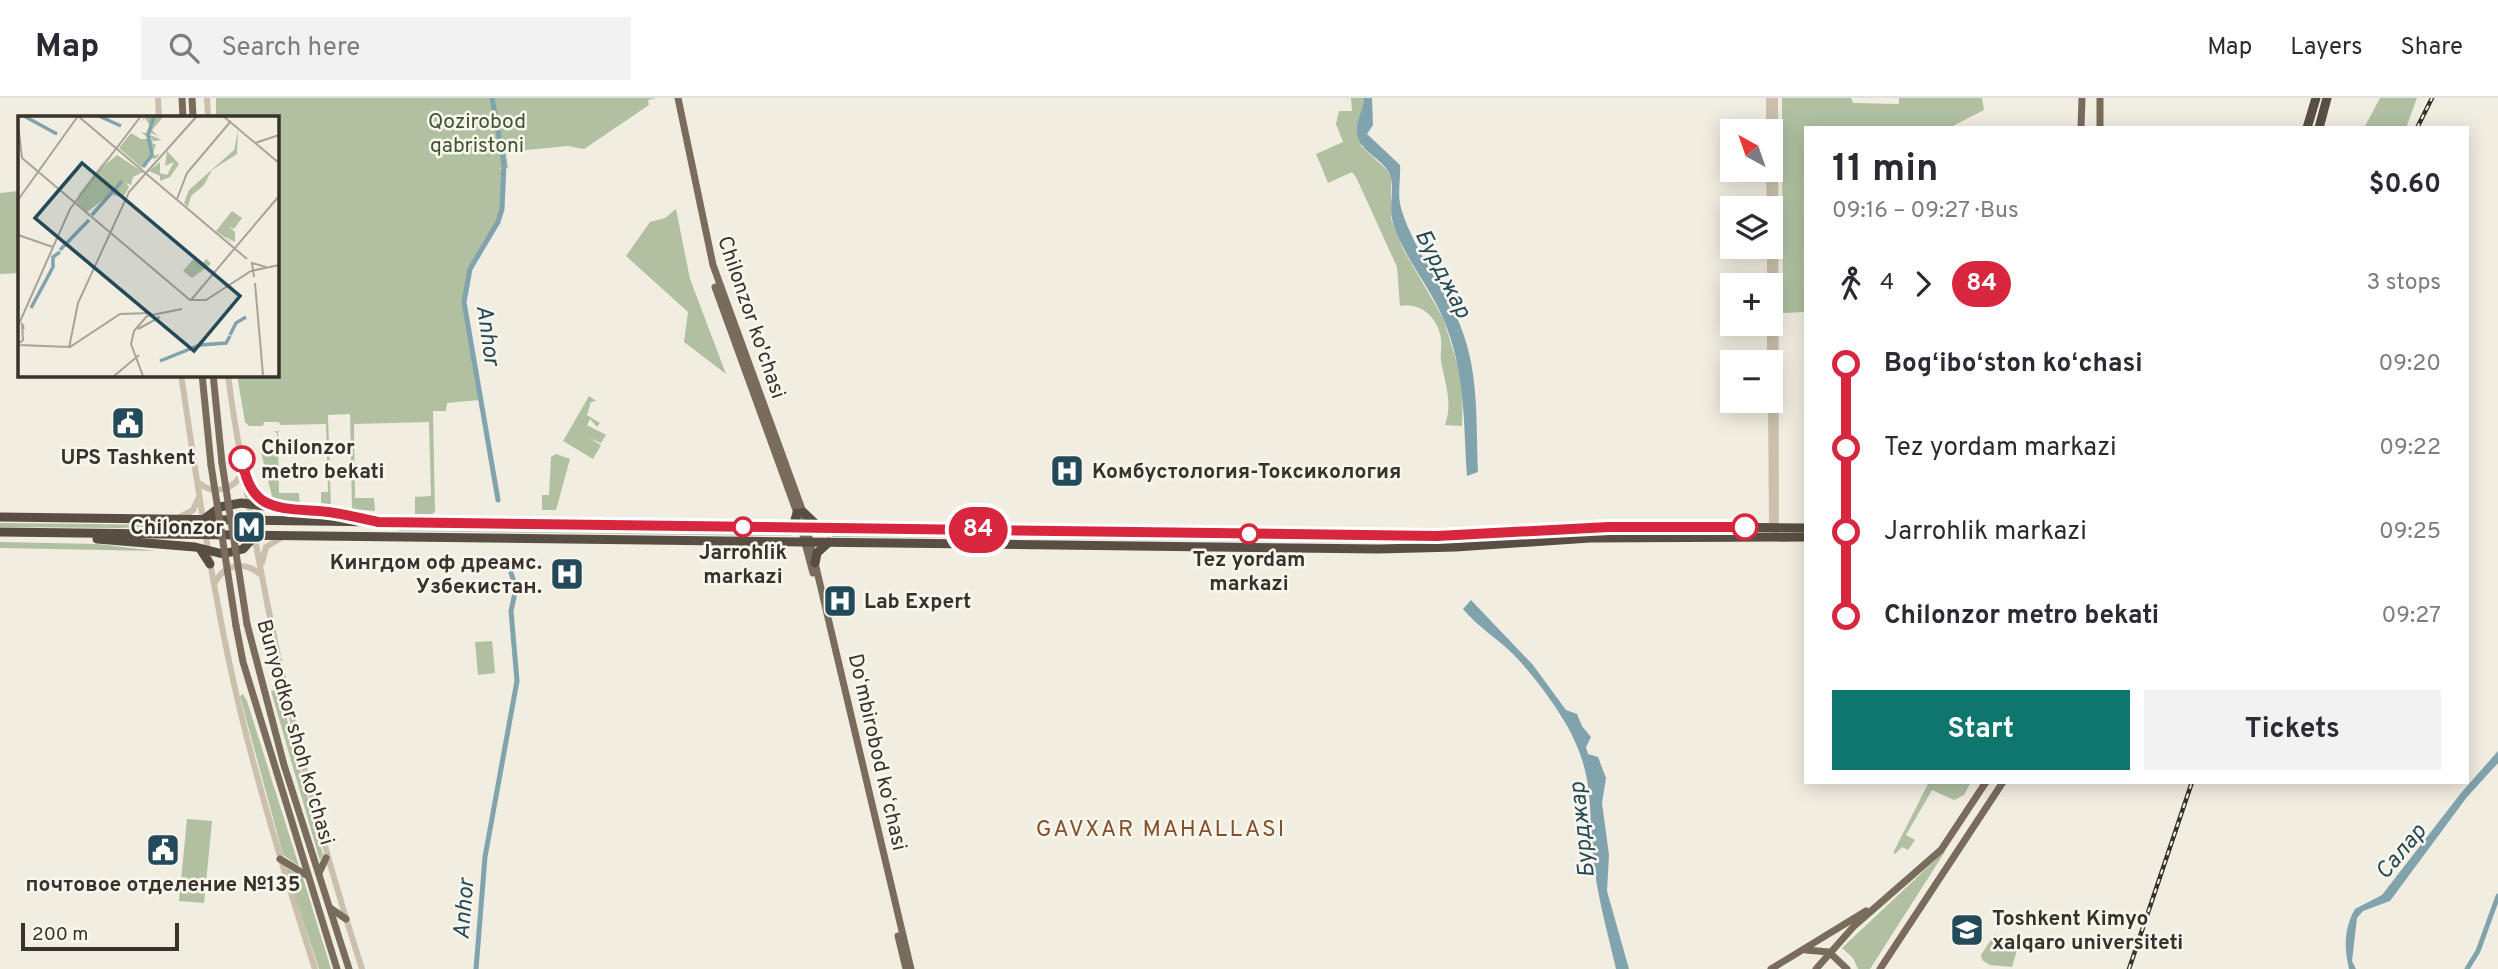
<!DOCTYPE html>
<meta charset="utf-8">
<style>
body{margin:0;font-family:Overpass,sans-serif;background:#f2f2f3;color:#2b2b33;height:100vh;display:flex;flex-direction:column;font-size:26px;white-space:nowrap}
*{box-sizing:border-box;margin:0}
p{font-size:23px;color:#7c7c81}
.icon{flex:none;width:38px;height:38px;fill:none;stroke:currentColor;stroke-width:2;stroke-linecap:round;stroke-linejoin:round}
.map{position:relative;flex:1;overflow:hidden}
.panel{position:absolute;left:1804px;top:28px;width:665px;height:658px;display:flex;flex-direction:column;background:#fff;border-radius:0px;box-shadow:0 4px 18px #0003}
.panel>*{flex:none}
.badge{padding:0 14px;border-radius:23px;font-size:24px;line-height:46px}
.needle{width:46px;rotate:320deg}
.fabs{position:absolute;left:1720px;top:21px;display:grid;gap:14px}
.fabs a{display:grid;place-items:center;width:63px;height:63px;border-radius:0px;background:#fff;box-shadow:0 4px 18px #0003;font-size:35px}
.scale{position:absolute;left:21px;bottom:18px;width:158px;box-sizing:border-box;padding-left:7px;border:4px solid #38322b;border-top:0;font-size:19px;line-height:24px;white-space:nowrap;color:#38322b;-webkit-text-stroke:5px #f9f6ed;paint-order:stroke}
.map>.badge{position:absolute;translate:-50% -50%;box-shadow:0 0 0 4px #fff}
.legs{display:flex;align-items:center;gap:10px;height:77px;padding:0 28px;font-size:23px}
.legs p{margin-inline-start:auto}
.headline{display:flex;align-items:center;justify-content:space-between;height:119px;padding:0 28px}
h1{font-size:38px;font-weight:700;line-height:52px}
.cta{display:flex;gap:14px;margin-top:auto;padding:14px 28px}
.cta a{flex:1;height:80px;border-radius:0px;background:#0f766e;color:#fff;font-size:28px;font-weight:700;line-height:80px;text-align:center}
.cta a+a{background:#f2f2f3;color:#2b2b33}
ul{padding:0 28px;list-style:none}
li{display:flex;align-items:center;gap:24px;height:84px;font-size:26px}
li i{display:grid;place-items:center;width:10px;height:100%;margin:0 9px;background:currentColor}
li i::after{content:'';width:18px;height:18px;margin:-9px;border:5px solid;border-radius:50%;background:#fff}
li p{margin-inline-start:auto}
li:first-child i{background:linear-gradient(#0000 50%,currentColor 0)}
li:last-child i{background:linear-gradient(currentColor 50%,#0000 0)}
header{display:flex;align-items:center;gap:42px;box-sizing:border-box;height:98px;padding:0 35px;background:#fff;border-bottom:2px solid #e1e1e2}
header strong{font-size:33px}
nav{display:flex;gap:38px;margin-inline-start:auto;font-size:24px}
.search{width:490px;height:63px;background:#f2f2f3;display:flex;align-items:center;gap:18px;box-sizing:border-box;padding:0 24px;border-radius:0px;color:#7c7c81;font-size:26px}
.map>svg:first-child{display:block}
.green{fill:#b0c0a1}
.water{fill:#81a3ad}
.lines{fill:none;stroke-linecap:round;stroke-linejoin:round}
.canal{stroke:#81a3ad;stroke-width:5}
.minor{stroke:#cac0ad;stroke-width:6}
.major{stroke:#796c5d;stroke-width:7}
.highway{stroke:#594e43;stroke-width:9}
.rail-casing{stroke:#38322b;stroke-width:4.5}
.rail{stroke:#f9f6ed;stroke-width:2;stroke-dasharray:5;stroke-linecap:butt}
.major-bridge{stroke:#796c5d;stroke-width:7}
.line-1-casing{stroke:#fff;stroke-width:16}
.line-1{stroke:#d7263d;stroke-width:10}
.stop-1-dot{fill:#fff;stroke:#d7263d;stroke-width:3.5}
.labels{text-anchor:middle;stroke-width:5;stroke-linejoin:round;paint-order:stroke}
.park-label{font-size:21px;fill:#415530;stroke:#f9f6ed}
.street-label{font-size:21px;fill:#38322b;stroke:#f9f6ed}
.stop-label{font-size:21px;font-weight:bold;fill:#38322b;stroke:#f9f6ed}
.poi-label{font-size:21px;font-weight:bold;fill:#38322b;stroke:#f9f6ed;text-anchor:start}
.water-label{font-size:23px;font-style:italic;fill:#234a58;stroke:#f9f6ed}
.neighbourhood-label{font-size:23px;letter-spacing:2px;fill:#825029;stroke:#f9f6ed}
.inset-river{fill:none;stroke:#81a3ad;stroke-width:3.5}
.inset-road{fill:none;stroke:#a8a298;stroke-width:2}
.view{fill:#234a58;fill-opacity:0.15;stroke:#234a58;stroke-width:3.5}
.inset-edge{fill:none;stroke:#38322b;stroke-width:3.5}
</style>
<header>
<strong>Map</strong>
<div class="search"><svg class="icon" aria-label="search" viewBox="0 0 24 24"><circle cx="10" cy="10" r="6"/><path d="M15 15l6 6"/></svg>Search here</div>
<nav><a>Map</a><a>Layers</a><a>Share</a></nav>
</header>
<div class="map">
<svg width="2498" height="871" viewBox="0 0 2498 871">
<rect width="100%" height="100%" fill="#f2ede1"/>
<g class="green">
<polygon points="216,0 656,0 648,2 649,7 584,51 568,48 506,54 508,70 499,70 503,72 501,117 470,171 464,192 479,302 447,305 446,313 433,313 435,414 432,416 415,416 415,399 431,398 429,324 354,326 355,400 374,400 375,413 352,411 350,316 328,317 331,410 321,409 321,394 328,394 326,326 280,327 279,324 264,324 263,328 249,328 245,324 237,277 276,276 276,19 216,19"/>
<path d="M1351,0H1364L1361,48L1387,72L1391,80V121L1403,151L1443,220L1463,284L1462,328L1445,327C1453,304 1445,286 1441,263C1440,256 1442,248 1441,241C1438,219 1420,204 1400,208L1397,169L1356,79L1352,74L1328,85L1316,56L1343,44L1336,26L1339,13H1352Z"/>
<polygon points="1782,0 1851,0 1853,5 1899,6 1899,0 1982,0 1984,12 1949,30 1806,30 1806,214 1783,215"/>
<polygon points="2380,0 2417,0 2406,30 2364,30"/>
<polygon points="19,93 19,175 0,176 0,95"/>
<polygon points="676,111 690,181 726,276 684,244 688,214 626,158 650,124 665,120"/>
<polygon points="589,298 596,303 591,304 587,317 600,325 597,329 590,321 587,327 606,337 601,345 589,340 601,347 593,361 563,343"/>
<polygon points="273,333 282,334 278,334 279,395 299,395 300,409 274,406 261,354 277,354 277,335"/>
<polygon points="556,356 570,361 556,412 542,412 542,397 549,397 551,359"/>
<polygon points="0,425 169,427 121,430 0,429"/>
<polygon points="398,430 792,435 792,438 398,433"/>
<polygon points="832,435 1032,437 1032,440 832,439"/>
<polygon points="1052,437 1356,441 1356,445 1052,441"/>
<polygon points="0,444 98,446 156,453 0,450"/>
<polygon points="492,543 495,575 478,577 475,544"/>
<polygon points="279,591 323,757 320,763 271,593"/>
<polygon points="243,596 247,603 299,768 283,757 240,598"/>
<polygon points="1929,684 1971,684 1964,697 1954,702 1932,692 1906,737 1915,742 1908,752 1902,749 1895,756 1893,755"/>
<polygon points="187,721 212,723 204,805 179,803"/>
<polygon points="1946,752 1870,871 1858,871 1853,860 1842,850"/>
<polygon points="285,769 303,780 331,871 319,871"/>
<polygon points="1994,837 2019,845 2012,869 1990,867 1982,862 1981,857"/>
</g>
<g class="water">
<path d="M1364,0H1372L1373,27L1367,36L1400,67C1401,81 1397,96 1401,110C1414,155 1448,191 1463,235C1479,279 1476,328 1478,374L1467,378C1463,320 1466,275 1443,220C1429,187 1404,160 1393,125C1388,110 1395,91 1390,77C1383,59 1356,54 1357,31C1357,20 1364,11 1364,0Z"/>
<path d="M1471,502L1533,567L1566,612L1577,616L1582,628L1591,639L1586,649L1588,656L1598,659L1606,680L1602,705L1609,757L1607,793L1629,871H1616C1608,836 1598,802 1594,766C1587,709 1597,681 1566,626C1552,602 1531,574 1511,554C1495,539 1477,528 1463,511Z"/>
<path d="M2498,653V665L2467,699L2390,803L2363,813L2357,820L2352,863L2356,871H2349C2344,850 2344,830 2355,811L2382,797L2461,695Z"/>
</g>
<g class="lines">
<g class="canal">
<polyline points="492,0 504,66 502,111 498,124 470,171 464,204 498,402"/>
<polyline points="476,871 485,759 517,583 511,513 516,490 511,475 511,464"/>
<polyline points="2467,871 2478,853 2498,798"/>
</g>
<g class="minor">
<polyline points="158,0 159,19"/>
<polyline points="207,0 208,19"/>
<polyline points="1769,0 1769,33"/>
<polyline points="1775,0 1776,433"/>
<polyline points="1769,72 1770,110"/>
<polyline points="1770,149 1770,187"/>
<polyline points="1770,226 1770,264"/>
<path d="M181,276C198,390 214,505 241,616C262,702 288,787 315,871"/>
<path d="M228,276C233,322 243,367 250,413C277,569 313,720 362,871"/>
<polyline points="1771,303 1772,430"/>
<path d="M199,385C214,398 237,391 243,372"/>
<polyline points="180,419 193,412 198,401"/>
<polyline points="262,465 266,449 281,440"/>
<path d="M215,485C224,466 244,463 260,476"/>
</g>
<g class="major">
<polyline points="182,0 183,19"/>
<polyline points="192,0 193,19"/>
<polyline points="678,0 713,167 803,414 911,871"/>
<polyline points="2100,0 2100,30"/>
<polyline points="2081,30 2082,0"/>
<polyline points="715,189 797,415 813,475"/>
<polyline points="202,276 211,367"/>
<polyline points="213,276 222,365"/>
<polyline points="247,526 284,667 349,871"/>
<polyline points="236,528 243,564 337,871"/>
<polyline points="280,761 306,777"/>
<polyline points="319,775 326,760"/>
<polyline points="330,810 346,821"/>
<polyline points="898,838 906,871"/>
<polyline points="1806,852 1829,854 1847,871"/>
<polyline points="1771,871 1866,813"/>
<polyline points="1816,871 1854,828 1941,752 1986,684"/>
<polyline points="1880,871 2003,684"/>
</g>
<g class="highway">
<polyline points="2307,30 2316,0"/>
<polyline points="2319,30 2327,0"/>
<polyline points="245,379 256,397 271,408"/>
<polyline points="803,414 819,429"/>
<polyline points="0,419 1384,437 1644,428 1806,430"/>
<polyline points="203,422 220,409 241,405 353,419"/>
<polyline points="788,429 794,425 797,415"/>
<polyline points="0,434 1379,451 1456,449 1590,440 1806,439"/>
<polyline points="97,441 195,449 223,456 243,451 255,438"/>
<polyline points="201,452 210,466"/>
<polyline points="815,465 817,455 829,444"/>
</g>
<defs>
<g id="rail">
<polyline points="2417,30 2432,0"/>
<polyline points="2129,871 2192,684"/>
</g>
</defs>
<use href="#rail" class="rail-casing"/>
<use href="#rail" class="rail"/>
<g class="major-bridge">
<polyline points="222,365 247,526"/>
<polyline points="211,367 236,528"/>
</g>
</g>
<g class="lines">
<defs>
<path id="line-1" d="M242,361C250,412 275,410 318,413C338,414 358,420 378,424L1437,438L1609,429H1745"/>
</defs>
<use href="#line-1" class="line-1-casing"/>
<use href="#line-1" class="line-1"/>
</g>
<defs>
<symbol id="civic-square" viewBox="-11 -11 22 22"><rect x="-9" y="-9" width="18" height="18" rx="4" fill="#234a58" stroke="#f9f6ed"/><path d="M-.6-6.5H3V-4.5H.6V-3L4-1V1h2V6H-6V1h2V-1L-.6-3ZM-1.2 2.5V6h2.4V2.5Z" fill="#fff"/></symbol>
<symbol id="hospital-square" viewBox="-11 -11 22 22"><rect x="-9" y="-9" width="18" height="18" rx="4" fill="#234a58" stroke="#f9f6ed"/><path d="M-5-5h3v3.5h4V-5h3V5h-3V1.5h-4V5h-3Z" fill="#fff"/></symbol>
<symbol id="metro-square" viewBox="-11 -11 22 22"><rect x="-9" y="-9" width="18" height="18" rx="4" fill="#234a58" stroke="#f9f6ed"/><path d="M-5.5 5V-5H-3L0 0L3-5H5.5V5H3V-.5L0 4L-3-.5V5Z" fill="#fff"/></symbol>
<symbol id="university-square" viewBox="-11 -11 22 22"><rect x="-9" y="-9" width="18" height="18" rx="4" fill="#234a58" stroke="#f9f6ed"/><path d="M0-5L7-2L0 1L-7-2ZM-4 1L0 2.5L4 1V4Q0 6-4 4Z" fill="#fff"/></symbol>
</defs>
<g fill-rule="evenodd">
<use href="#civic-square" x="109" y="306" width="38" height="38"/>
<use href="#hospital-square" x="1048" y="354" width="38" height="38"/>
<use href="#metro-square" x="230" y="410" width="38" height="38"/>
<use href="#hospital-square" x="548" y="457" width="38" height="38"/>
<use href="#hospital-square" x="821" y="484" width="38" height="38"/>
<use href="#civic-square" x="144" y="733" width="38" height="38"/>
<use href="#university-square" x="1948" y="813" width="38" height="38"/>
</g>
<g class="stop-1-dot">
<circle cx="242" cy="361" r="12"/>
<circle cx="743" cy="429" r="9"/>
<circle cx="1745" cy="429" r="12"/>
<circle cx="1249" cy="436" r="9"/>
</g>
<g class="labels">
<g class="park-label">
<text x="477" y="30">Qozirobod<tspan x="477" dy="24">qabristoni</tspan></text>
</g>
<g class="street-label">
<text transform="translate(752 219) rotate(71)" y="7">Chilonzor ko'chasi</text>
<text transform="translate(296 634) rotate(74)" y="7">Bunyodkor shoh ko'chasi</text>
<text transform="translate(878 654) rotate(77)" y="7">Doʻmbirobod koʻchasi</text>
</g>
<g class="stop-label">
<text x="261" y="356" text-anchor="start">Chilonzor<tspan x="261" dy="24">metro bekati</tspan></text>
<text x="743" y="461">Jarrohlik<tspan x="743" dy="24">markazi</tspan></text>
<text x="1249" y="468">Tez yordam<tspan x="1249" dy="24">markazi</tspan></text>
</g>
<g class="poi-label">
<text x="128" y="366" text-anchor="middle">UPS Tashkent</text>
<text x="1092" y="380">Комбустология-Токсикология</text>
<text x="224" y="436" text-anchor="end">Chilonzor</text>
<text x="542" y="471" text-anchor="end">Кингдом оф дреамс.<tspan x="542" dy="24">Узбекистан.</tspan></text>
<text x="864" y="510">Lab Expert</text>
<text x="163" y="793" text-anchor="middle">почтовое отделение №135</text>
<text x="1992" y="827">Toshkent Kimyo<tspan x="1992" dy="24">xalqaro universiteti</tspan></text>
</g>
<g class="water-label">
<text transform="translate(1444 175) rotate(63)" y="8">Бурджар</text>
<text transform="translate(489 237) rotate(82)" y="8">Anhor</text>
<text transform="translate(1581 732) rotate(-96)" y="8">Бурджар</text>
<text transform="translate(2400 753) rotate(-50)" y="8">Салар</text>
<text transform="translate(463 811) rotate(-85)" y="8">Anhor</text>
</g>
<g class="neighbourhood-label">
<text x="1161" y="738">GAVXAR MAHALLASI</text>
</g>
</g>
<g transform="translate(18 18)">
<rect width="261" height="261" fill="#f2ede1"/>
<path d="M127,0H135L133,5L134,10L137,0H146L134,14L140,20L133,17L132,19L144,24L135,25L133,21L135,28H138L134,40L142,38L137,43L130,41L124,52L101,32L113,17L123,23H131L123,16L128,17L132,10L127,2L123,6ZM220,14L219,38L194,54L186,69L173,80L170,91L166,87L171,74L216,34ZM149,35L161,48L152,61L142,65V60L131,55L142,46V57L149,59L156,46L147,50ZM99,39L125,56L115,61L113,69L108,67L111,71L105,82L93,78L69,96L59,87L61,78L90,40L81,54ZM214,95L224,102L216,113L211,111L217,116V126L207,120L216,128L198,115ZM178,140L183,148L189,143L193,148L174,162L165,155Z" fill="#b0c0a1"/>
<path class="inset-river" d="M6,0L39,18M81,0L103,10M125,51L134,39L130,19L136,0M74,99L104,65M42,134L71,104M13,192L35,151V141L42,136M212,219L218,207L228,201M142,245L182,229L208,227L212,220"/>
<path class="inset-road" d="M60,0L229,143M205,0L261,47M0,8L4,42L172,184H188L233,155L261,149M237,27L261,19M159,83L169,57L213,5M0,84L60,0M0,119L35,131M236,161L234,147L248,151M237,167L245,259M173,184L261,80M0,210L52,93L123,0M120,213L142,201M0,228L5,224L4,207L6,213M0,229L52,231L102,198L133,197M51,232L60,187L111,76L179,0M96,260L121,239M125,260L113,228L116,215L129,200L164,193"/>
<path class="view" d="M64,47L222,180L176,235L17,102Z"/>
<rect width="261" height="261" class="inset-edge"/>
</g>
</svg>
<div class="fabs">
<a><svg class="needle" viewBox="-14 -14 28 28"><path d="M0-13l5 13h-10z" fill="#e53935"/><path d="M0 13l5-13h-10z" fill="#7c7c81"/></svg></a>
<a><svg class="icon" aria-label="layers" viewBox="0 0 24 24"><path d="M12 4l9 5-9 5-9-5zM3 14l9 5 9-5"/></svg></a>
<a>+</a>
<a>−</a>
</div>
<div class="scale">200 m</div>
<b class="badge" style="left:978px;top:432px;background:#d7263d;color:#fff">84</b>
<section class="panel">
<div class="headline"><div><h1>11 min</h1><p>09:16 – 09:27 · Bus</p></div><b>$0.60</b></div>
<div class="legs"><svg class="icon" aria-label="walk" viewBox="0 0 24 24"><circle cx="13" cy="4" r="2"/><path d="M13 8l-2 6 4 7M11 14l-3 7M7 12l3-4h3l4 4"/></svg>4<svg class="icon" aria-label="forward" viewBox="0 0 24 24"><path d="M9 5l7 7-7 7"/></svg><b class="badge" style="background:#d7263d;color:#fff">84</b><p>3 stops</p></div>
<ul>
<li><i style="color:#d7263d"></i><b>Bogʻiboʻston koʻchasi</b><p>09:20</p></li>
<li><i style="color:#d7263d"></i><span>Tez yordam markazi</span><p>09:22</p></li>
<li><i style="color:#d7263d"></i><span>Jarrohlik markazi</span><p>09:25</p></li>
<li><i style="color:#d7263d"></i><b>Chilonzor metro bekati</b><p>09:27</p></li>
</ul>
<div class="cta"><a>Start</a><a>Tickets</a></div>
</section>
</div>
